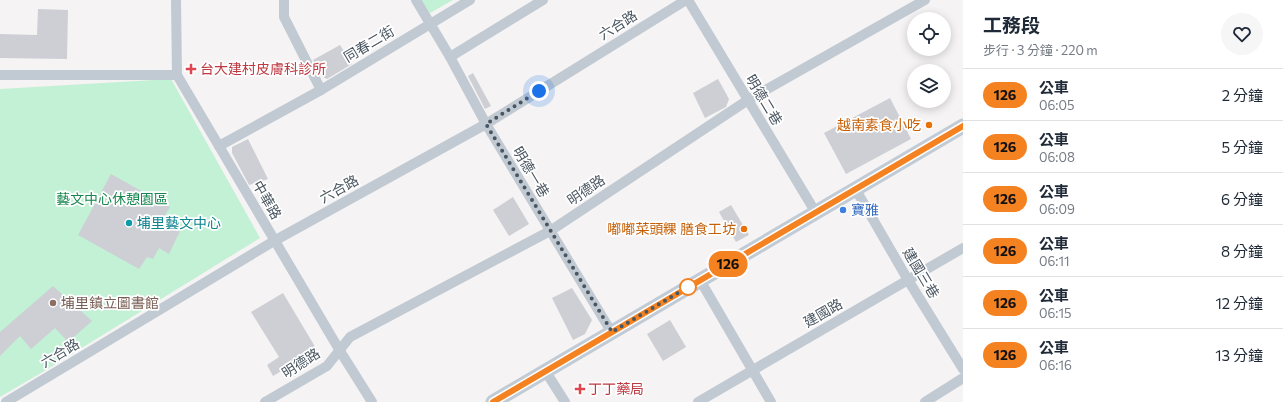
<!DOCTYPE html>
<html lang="zh-TW">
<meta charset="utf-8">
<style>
body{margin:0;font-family:Commissioner,"Noto Sans TC",sans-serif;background:#f6f6f7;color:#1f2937;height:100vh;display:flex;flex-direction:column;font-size:15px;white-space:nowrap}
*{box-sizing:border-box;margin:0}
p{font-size:13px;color:#747a83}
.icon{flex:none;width:22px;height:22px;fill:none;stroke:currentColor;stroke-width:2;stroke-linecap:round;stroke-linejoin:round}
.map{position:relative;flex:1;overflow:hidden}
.sheet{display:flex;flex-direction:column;background:#fff;width:320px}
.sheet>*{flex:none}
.badge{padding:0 8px;border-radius:13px;font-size:14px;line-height:26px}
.fabs{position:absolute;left:907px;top:12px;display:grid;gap:8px}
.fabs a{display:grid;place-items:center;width:44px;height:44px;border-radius:50%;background:#fff;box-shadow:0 2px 10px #0003;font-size:20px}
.you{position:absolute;width:20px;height:20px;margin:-10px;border:3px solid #fff;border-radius:50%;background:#1a73e8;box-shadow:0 0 0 6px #1a73e833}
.map>.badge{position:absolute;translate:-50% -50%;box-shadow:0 0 0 2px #fff}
.round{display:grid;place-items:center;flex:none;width:42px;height:42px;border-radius:21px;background:#f6f6f7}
.summary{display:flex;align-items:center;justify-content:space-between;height:68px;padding:0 20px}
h1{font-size:19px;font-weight:700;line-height:30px}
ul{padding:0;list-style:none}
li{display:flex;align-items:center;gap:12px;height:52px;padding:0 20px;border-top:1px solid #e0e1e3}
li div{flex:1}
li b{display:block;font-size:15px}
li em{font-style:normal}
li .badge{min-width:44px;font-weight:700;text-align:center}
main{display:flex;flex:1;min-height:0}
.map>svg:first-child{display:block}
.green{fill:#c3f1d5}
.building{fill:#cdcfd5}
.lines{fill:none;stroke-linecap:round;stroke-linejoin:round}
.street{stroke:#c1cad2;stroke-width:10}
.secondary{stroke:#c1cbd6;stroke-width:15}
.line-casing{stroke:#fff;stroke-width:9}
.line{stroke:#f58220;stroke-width:6}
.walk{stroke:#4a5661;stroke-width:4;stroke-dasharray:0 7.2}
.health-dot{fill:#e0444e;stroke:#fff;stroke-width:1.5}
.food-dot{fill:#e8710a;stroke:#fff;stroke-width:1.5}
.shop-dot{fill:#3f7fe0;stroke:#fff;stroke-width:1.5}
.culture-dot{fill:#0f9aa8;stroke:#fff;stroke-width:1.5}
.stop-dot{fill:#fff;stroke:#f58220;stroke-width:2}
.education-dot{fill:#8d6e63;stroke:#fff;stroke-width:1.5}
.labels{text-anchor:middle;stroke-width:3.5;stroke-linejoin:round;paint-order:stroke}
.street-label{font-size:14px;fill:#4a5661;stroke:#fff}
.health-label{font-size:14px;fill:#be3a42;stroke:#fff;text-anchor:start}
.food-label{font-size:14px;fill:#c56008;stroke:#fff;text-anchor:end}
.park-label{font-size:14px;fill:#17864f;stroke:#fff}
.shop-label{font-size:14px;fill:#366cbe;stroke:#fff;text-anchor:start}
.culture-label{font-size:14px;fill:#0d838f;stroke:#fff;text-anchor:start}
.education-label{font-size:14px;fill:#785e54;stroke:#fff;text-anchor:start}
</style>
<main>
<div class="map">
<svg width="963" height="402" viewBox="0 0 963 402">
<rect width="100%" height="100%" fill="#f5f3f3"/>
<g class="green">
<polygon points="421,0 453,0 430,13"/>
<polygon points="171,79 260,238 46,370 0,397 0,89"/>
</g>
<g class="building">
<polygon points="38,9 68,10 67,59 0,58 0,34 37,35"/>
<polygon points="340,45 352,64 327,79 321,76 313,60"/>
<polygon points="473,73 491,106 485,109 468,76"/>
<polygon points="718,79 729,99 726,107 705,118 693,93"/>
<polygon points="890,98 911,139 846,174 824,133"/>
<polygon points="248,139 268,179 249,185 232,153 232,147"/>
<polygon points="111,174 170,207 165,215 175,221 172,225 180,231 169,254 159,248 153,259 147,257 139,269 78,235"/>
<polygon points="513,197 529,224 509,236 493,210"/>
<polygon points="731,205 749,235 736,242 719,212"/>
<polygon points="53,286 92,321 68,342 55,328 31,349 20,336 0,356 0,332"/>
<polygon points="572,288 592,320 585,334 573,340 552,298"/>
<polygon points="283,293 317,350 273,376 267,365 279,357 251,312"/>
<polygon points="670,320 686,347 663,361 647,334"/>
</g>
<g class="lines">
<g class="street">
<polyline points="176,0 177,75 340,351 372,402"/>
<polyline points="284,0 284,17 321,90"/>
<polyline points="416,0 450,57 486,124 612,333"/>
<polyline points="688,0 816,213"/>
<polyline points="450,57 543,0"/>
<polyline points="0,75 177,75"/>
<polyline points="219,146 321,90 470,0"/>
<polyline points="856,190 908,280 963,369"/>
<polyline points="700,280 771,402"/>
<polyline points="546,372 565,402"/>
<polyline points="6,402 274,241 486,124 686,0"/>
<polyline points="265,402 327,366 350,337 550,231 748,100 925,0"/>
<polyline points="698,402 963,248"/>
<polyline points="925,402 963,378"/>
</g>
<polyline class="secondary" points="493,402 963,126"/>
</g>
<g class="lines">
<defs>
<polyline id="line" points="493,402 963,126"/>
</defs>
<use href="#line" class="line-casing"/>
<use href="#line" class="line"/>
<polyline class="walk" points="539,91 486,124 612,332 688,287"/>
</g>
<g class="health-dot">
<path d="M189 63h4v4h4v4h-4v4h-4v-4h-4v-4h4z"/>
<path d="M578 383h4v4h4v4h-4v4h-4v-4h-4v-4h4z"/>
</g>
<g class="food-dot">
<circle cx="929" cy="125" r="4"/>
<circle cx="744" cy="229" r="4"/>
</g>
<circle class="shop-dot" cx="843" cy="210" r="4"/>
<circle class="culture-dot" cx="129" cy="223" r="4"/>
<circle class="stop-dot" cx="688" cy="287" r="8"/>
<circle class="education-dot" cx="53" cy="303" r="4"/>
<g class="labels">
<g class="street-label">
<text transform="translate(618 25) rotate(-32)" y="5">六合路</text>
<text transform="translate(369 44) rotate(-31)" y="5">同春二街</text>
<text transform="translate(764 100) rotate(59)" y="5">明德二巷</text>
<text transform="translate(531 172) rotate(59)" y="5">明德一巷</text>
<text transform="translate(339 189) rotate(-29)" y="5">六合路</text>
<text transform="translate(586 190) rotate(-34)" y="5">明德路</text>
<text transform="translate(267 200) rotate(60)" y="5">中華路</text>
<text transform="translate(921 273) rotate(59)" y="5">建國三巷</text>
<text transform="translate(823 313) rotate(-30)" y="5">建國路</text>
<text transform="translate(60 353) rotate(-31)" y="5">六合路</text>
<text transform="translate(301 363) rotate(-33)" y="5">明德路</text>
</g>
<g class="health-label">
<text x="200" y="74">台大建村皮膚科診所</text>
<text x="588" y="394">丁丁藥局</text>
</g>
<g class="food-label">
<text x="921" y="130">越南素食小吃</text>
<text x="736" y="234">嘟嘟菜頭粿 膳食工坊</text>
</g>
<g class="park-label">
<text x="112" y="204">藝文中心休憩園區</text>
</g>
<g class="shop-label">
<text x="851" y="215">寶雅</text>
</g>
<g class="culture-label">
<text x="137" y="228">埔里藝文中心</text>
</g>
<g class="education-label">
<text x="61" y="308">埔里鎮立圖書館</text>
</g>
</g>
</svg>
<div class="fabs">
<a><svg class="icon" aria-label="locate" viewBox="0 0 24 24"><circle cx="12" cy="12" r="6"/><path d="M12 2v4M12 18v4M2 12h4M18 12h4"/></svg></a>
<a><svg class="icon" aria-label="layers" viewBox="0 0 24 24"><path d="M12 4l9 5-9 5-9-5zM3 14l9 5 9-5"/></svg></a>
</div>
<div class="you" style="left:539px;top:91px"></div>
<b class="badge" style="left:728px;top:264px;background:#f58220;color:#111">126</b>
</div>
<section class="sheet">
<div class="summary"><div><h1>工務段</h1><p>步行 · 3 分鐘 · 220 m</p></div><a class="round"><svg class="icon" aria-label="heart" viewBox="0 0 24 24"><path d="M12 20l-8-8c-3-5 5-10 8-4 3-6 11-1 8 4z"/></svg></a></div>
<ul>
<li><span class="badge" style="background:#f58220;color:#111">126</span><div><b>公車</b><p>06:05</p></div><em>2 分鐘</em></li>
<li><span class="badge" style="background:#f58220;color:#111">126</span><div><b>公車</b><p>06:08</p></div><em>5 分鐘</em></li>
<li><span class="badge" style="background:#f58220;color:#111">126</span><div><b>公車</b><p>06:09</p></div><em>6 分鐘</em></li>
<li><span class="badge" style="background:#f58220;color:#111">126</span><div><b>公車</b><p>06:11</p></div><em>8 分鐘</em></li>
<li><span class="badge" style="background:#f58220;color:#111">126</span><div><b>公車</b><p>06:15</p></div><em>12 分鐘</em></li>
<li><span class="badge" style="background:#f58220;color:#111">126</span><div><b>公車</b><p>06:16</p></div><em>13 分鐘</em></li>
</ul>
</section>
</main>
